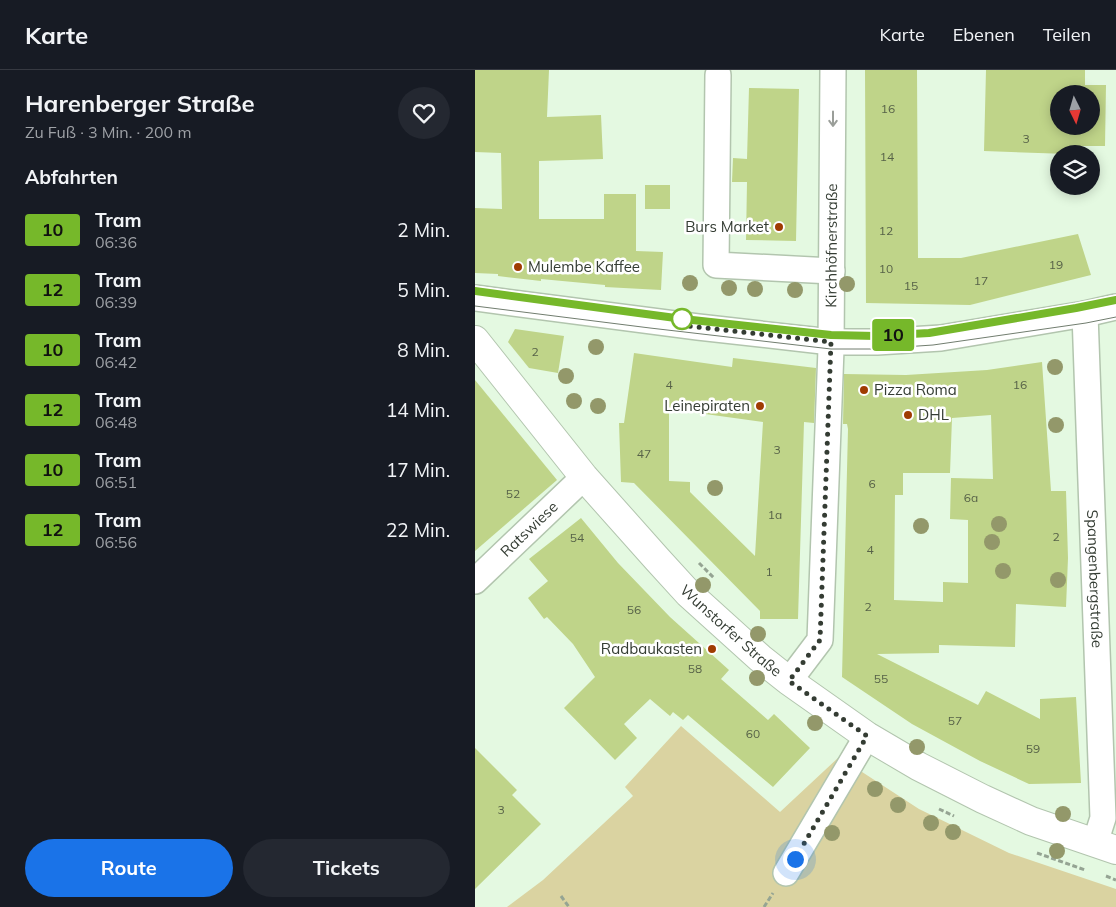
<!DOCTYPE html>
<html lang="de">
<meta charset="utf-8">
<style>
body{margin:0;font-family:Mulish,sans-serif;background:#242831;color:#f1f3f6;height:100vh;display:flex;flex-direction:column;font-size:19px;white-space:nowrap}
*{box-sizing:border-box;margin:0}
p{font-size:16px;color:#9ea1a6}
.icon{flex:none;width:28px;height:28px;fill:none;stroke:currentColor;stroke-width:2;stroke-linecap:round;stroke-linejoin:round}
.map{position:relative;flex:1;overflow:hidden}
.sheet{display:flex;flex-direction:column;background:#171b24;width:475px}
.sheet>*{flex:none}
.badge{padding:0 10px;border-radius:4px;font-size:18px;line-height:32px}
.needle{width:32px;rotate:175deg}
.tools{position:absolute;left:575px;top:15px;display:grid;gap:10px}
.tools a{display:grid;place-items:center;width:50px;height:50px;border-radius:50%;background:#171b24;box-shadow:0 2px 12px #0003;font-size:25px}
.you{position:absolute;width:25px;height:25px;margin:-12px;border:4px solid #fff;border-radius:50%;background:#1a73e8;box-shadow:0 0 0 8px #1a73e833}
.map>.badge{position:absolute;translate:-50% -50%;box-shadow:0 0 0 2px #fff}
h2{padding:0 25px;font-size:19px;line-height:45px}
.round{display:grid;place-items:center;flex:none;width:52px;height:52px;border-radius:26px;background:#242831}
.summary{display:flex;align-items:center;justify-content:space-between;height:85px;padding:0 25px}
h1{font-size:24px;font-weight:700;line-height:38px}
.action{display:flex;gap:10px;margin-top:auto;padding:10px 25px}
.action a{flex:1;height:58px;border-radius:30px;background:#1a73e8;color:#fff;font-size:20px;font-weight:700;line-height:58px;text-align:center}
.action a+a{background:#242831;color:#f1f3f6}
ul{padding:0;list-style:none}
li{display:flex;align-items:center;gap:15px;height:60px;padding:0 25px}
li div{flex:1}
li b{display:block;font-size:19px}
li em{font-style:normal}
li .badge{min-width:55px;font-weight:700;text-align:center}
header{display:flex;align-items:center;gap:30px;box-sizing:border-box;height:70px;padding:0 25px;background:#171b24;border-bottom:1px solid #363941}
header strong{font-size:24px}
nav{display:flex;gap:28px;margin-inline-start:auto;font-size:18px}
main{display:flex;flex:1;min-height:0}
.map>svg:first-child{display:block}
.green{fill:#dad3a1}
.building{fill:#bfd489;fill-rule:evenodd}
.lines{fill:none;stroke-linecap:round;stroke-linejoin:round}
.minor-casing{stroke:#b2c5ae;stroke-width:28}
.major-casing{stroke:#b2c5ae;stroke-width:30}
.path{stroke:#95a493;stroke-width:3;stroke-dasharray:5 2.5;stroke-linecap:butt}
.minor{stroke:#fff;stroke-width:25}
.major{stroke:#fff;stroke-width:28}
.tram{stroke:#717d6f;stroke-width:1}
.tree{fill:#93986a}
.oneway{stroke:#9a9e99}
.line-casing{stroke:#fff;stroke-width:11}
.line{stroke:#76b82a;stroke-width:8}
.walk{stroke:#343c33;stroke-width:5;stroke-dasharray:0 9}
.poi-dot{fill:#9f3c02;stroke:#fff;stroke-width:2}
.stop-dot{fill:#fff;stroke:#76b82a;stroke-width:2.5}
.labels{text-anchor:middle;stroke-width:5;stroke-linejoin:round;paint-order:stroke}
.number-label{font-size:12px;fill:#576248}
.poi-label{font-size:15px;fill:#343c33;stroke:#fff;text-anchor:end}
.street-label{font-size:15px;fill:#343c33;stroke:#fff}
</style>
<header>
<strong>Karte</strong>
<nav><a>Karte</a><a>Ebenen</a><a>Teilen</a></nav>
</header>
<main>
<section class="sheet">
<div class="summary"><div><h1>Harenberger Straße</h1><p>Zu Fuß · 3 Min. · 200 m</p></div><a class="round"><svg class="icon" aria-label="heart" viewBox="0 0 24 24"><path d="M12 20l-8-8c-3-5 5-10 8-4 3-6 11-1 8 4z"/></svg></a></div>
<h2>Abfahrten</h2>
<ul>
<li><span class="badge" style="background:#76b82a;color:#111">10</span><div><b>Tram</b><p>06:36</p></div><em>2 Min.</em></li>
<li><span class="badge" style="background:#76b82a;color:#111">12</span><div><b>Tram</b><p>06:39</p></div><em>5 Min.</em></li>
<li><span class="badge" style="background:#76b82a;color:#111">10</span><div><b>Tram</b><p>06:42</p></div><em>8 Min.</em></li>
<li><span class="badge" style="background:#76b82a;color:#111">12</span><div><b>Tram</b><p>06:48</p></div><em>14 Min.</em></li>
<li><span class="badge" style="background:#76b82a;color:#111">10</span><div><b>Tram</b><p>06:51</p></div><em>17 Min.</em></li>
<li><span class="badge" style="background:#76b82a;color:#111">12</span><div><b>Tram</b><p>06:56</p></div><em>22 Min.</em></li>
</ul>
<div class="action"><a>Route</a><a>Tickets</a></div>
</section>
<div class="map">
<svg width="641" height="837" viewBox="0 0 641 837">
<rect width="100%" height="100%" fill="#e4f9e1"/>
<polygon class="green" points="206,656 305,742 364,687 444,739 534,783 641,819 641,837 32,837 68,810 158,726 150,717"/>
<g class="building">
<polygon points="0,0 74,0 72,47 126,45 128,89 64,91 64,149 129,149 129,124 161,124 161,181 188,182 186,220 130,217 130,215 66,209 66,211 23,206 23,204 0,203 0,138 27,139 26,83 0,82"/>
<polygon points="390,0 442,0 443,188 486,188 603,164 616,205 495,235 391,233"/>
<path d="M511,0H610V15H631L630,76H593V84L509,81ZM584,24H616V56H584Z"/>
<polygon points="274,18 324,19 321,171 271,170 272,112 257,112 258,88 272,89"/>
<rect x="170" y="115" width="25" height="24"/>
<polygon points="40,259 89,266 83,303 54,298 33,272"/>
<path d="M159,283L257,297L258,288L341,298L339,353L329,352L323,549H285V541L159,413L146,412L144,353H149ZM194,339L288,352L280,486L215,422V412L194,411Z"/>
<path d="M567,292L576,421H591L593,488L591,537L541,534L540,577L464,575V583L402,584L503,635L511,621L565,649V629L601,627L606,713L554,714L505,691L437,654L367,607L373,359L372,354H368L369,304L431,305L512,300ZM516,345L518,409L476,408L475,449L493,450V513L468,512V532L419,530L420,425H428V403H475L477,348Z"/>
<polygon points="0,310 82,410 0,481"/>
<polygon points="106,448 143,493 195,547 254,600 246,609 293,650 299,644 335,678 298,717 213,645 208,650 198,642 195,646 175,629 149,654 162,668 140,690 89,638 120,607 98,574 72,547 69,549 53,528 73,511 54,489"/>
<polygon points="0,678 42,720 37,725 66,754 0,819"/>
</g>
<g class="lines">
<defs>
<g id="minor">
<polyline points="243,5 241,195 357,201"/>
<polyline points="0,228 223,257 356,272 402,272 466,268 610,244 641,237"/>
<path id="s1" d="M610,244L628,748L620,773"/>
<path id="s2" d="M0,511L109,407"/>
<path id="s3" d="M314,611L345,570L356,279L358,0"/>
<polyline points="311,803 392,666"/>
</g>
<g id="major">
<path id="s4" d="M0,270L109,407L182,489L213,523L285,588L314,611L392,666L443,696L508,729L556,751L641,780"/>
</g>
</defs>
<use href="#minor" class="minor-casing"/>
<use href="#major" class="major-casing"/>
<g class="path">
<polyline points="224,493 239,508"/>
<polyline points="464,739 479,746"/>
<polyline points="562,783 610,800"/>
<polyline points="631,806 641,810"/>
<polyline points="86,826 94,837"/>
<polyline points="289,837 298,823"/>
</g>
<use href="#minor" class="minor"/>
<use href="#major" class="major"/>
<g class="tram">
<polyline points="0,221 207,249 356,265 401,266 454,263 601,238 641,230"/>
<polyline points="0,236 175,258 356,279 398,279 458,275 611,253 641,247"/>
</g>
</g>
<g class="tree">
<circle cx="215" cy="213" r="8"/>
<circle cx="372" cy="214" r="8"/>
<circle cx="254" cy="218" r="8"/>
<circle cx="280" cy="219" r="8"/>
<circle cx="320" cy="220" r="8"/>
<circle cx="121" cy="277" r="8"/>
<circle cx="580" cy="297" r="8"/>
<circle cx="91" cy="306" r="8"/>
<circle cx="99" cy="331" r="8"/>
<circle cx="123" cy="336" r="8"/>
<circle cx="581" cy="355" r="8"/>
<circle cx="240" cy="418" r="8"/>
<circle cx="524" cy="454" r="8"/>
<circle cx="446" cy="456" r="8"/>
<circle cx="517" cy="472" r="8"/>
<circle cx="528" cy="501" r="8"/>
<circle cx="583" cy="510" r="8"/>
<circle cx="228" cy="515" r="8"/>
<circle cx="283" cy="564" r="8"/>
<circle cx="282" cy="608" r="8"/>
<circle cx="340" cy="653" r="8"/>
<circle cx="442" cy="677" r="8"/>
<circle cx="400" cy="719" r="8"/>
<circle cx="423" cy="735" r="8"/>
<circle cx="588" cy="744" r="8"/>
<circle cx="456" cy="753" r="8"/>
<circle cx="478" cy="762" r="8"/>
<circle cx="357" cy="763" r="8"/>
<circle cx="582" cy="781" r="8"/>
</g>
<defs><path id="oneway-shaft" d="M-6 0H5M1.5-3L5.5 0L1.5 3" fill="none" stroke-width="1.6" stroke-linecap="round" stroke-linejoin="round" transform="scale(1.25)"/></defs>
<use class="oneway" href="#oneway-shaft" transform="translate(358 49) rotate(90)"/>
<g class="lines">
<defs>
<polyline id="line" points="0,221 208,249 356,265 401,266 454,263 601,238 641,230"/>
</defs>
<use href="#line" class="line-casing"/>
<use href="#line" class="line"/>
<polyline class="walk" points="207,249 204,255 356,272 345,570 314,611 392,666 320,789"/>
</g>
<g class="poi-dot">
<circle cx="304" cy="157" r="5"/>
<circle cx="43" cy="197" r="5"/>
<circle cx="389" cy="320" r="5"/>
<circle cx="285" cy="336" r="5"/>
<circle cx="433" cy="345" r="5"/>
<circle cx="237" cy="579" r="5"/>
</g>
<circle class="stop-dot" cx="207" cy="249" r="10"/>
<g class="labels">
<g class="number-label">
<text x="413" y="43">16</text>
<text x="551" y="73">3</text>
<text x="412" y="91">14</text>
<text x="411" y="165">12</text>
<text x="581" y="199">19</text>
<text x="411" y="203">10</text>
<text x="506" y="215">17</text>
<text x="436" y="220">15</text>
<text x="60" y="286">2</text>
<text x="194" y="319">4</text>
<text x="545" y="319">16</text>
<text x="302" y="384">3</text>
<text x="169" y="388">47</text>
<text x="397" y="418">6</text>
<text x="38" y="428">52</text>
<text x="496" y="432">6a</text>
<text x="300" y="449">1a</text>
<text x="581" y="471">2</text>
<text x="102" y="472">54</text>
<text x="395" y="484">4</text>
<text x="294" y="506">1</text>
<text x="393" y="541">2</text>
<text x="159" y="544">56</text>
<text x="220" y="603">58</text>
<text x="406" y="613">55</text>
<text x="480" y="655">57</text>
<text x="278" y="668">60</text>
<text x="558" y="683">59</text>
<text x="26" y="744">3</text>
</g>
<g class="poi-label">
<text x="294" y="162">Burs Market</text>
<text x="53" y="202" text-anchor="start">Mulembe Kaffee</text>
<text x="399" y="325" text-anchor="start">Pizza Roma</text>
<text x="275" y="341">Leinepiraten</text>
<text x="443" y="350" text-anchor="start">DHL</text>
<text x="227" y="584">Radbaukasten</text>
</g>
<g class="street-label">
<text dy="5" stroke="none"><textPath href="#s3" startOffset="446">Kirchhöfnerstraße</textPath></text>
<text dy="5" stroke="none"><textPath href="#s2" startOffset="75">Ratswiese</textPath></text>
<text dy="5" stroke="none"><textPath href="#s1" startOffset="265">Spangenbergstraße</textPath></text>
<text dy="5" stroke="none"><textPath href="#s4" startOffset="388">Wunstorfer Straße</textPath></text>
</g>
</g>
</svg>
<div class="tools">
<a><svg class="needle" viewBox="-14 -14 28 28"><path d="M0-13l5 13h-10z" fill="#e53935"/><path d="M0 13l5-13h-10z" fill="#9ea1a6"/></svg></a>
<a><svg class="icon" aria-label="layers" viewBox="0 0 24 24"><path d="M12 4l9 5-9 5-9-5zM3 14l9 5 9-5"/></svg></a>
</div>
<div class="you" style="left:320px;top:789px"></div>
<b class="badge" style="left:418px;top:265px;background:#76b82a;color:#111">10</b>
</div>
</main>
